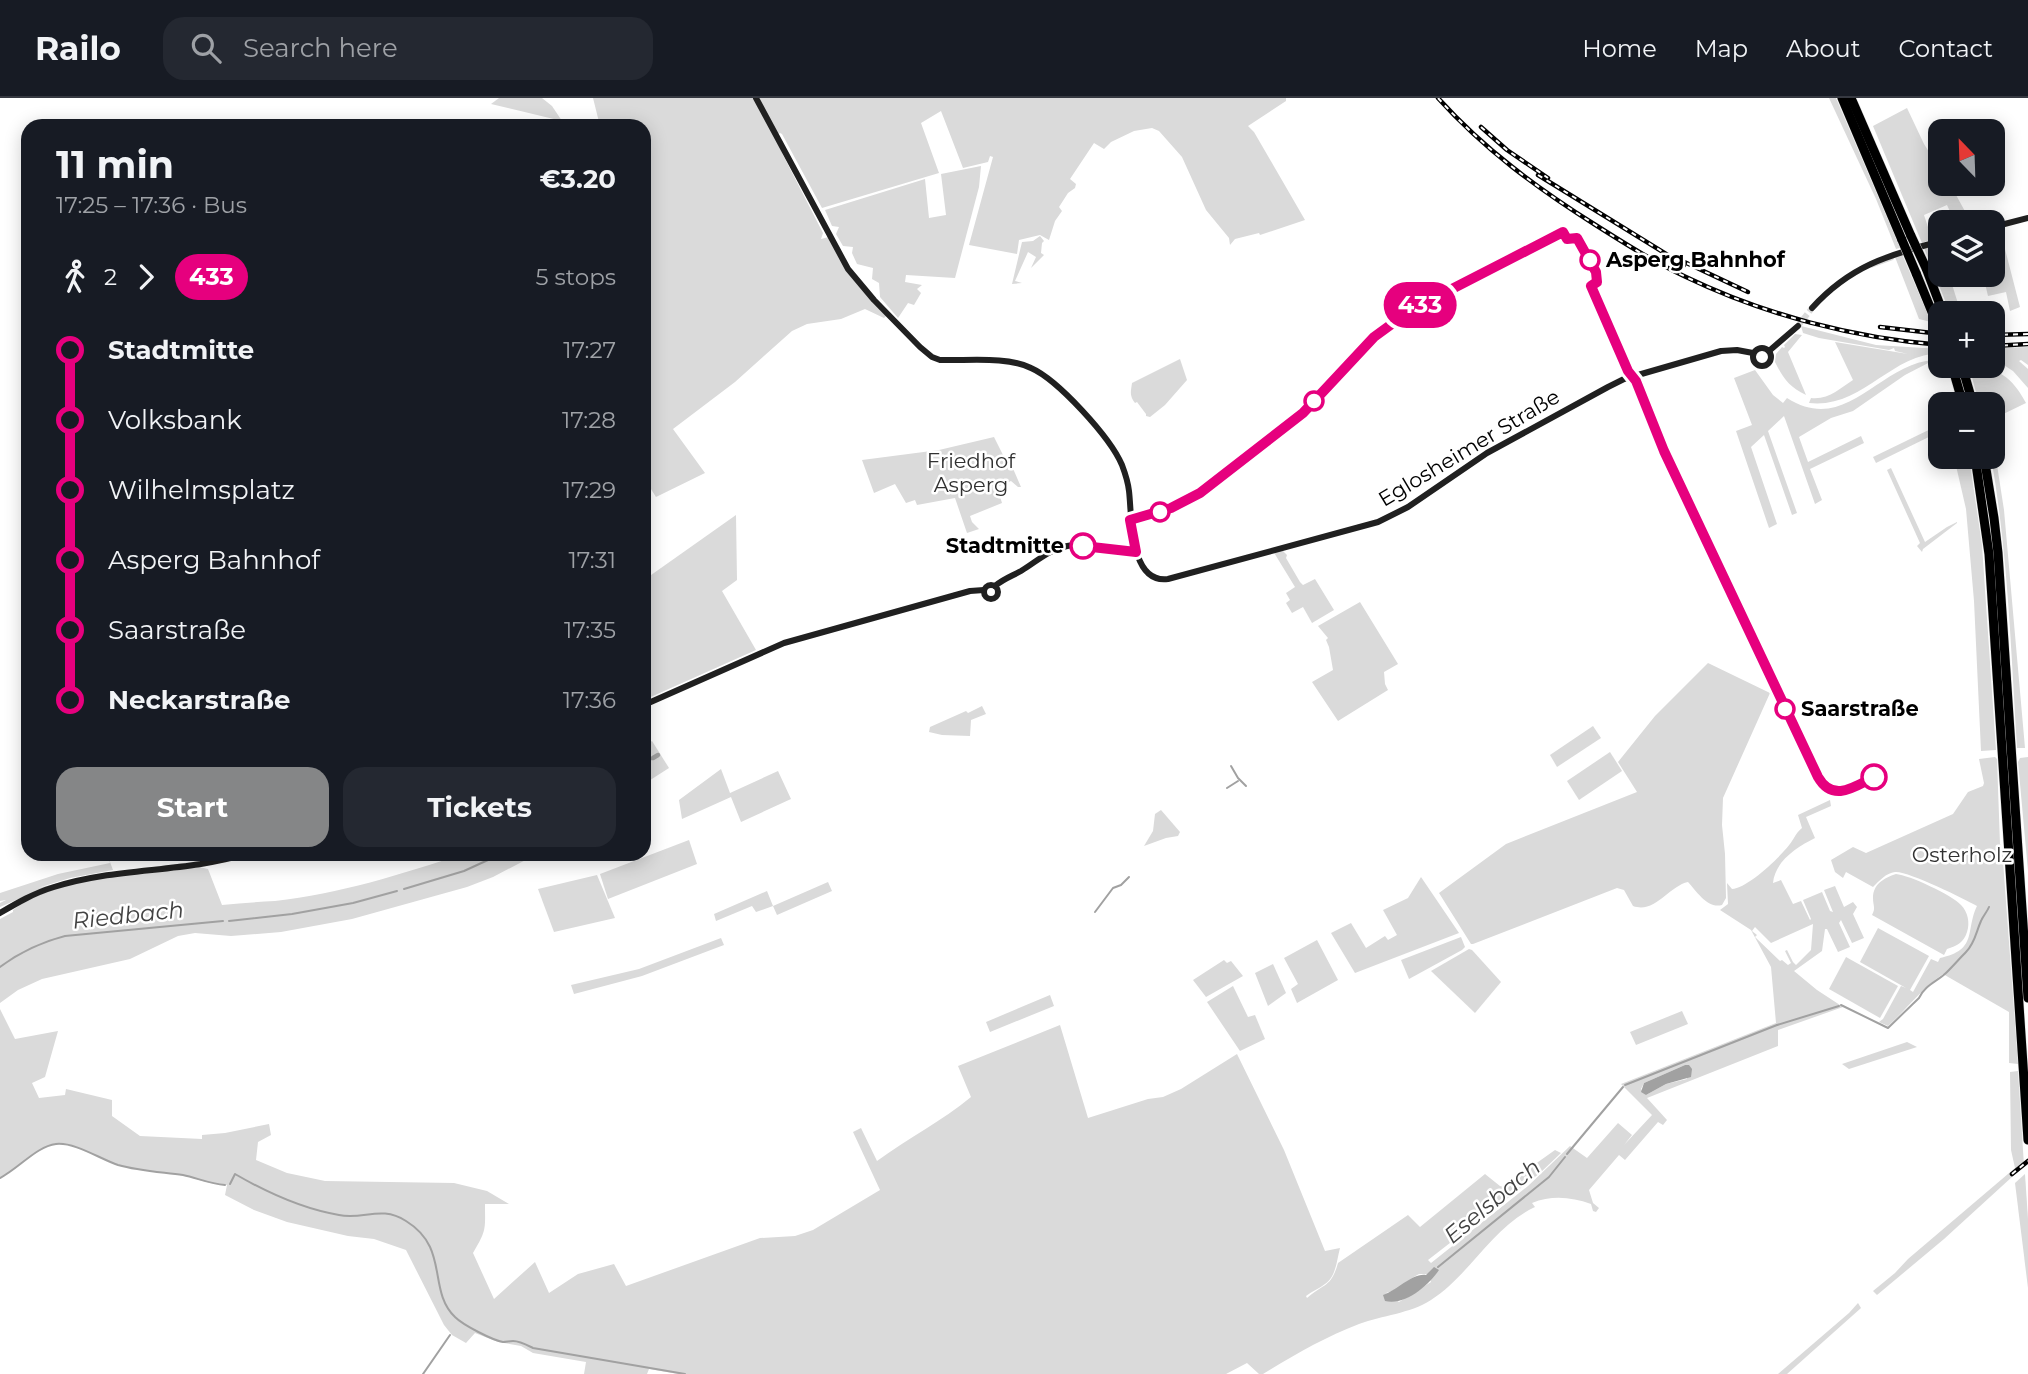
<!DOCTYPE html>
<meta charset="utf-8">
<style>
body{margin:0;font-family:Montserrat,sans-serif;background:#242831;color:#f1f3f6;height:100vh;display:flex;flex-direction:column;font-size:26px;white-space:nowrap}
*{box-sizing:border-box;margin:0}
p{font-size:23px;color:#9ea1a6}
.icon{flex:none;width:38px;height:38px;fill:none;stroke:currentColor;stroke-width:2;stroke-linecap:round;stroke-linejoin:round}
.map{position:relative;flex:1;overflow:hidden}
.sheet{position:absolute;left:21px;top:21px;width:630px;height:742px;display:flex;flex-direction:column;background:#171b24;border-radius:21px;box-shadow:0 4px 18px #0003}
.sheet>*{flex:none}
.badge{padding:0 14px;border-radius:23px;font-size:24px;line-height:46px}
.needle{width:46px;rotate:337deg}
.fabs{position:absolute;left:1928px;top:21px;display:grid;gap:14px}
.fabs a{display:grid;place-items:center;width:77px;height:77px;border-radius:14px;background:#171b24;box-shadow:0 4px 18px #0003;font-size:35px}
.map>.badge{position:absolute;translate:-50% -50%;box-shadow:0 0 0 4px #fff}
.legs{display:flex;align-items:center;gap:10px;height:77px;padding:0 35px;font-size:23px}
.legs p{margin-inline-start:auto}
.headline{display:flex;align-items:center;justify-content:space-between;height:119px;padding:0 35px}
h1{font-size:38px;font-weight:700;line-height:52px}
.primary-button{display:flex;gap:14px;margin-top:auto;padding:14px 35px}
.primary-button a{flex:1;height:80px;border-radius:21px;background:#858687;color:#fff;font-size:28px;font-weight:700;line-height:80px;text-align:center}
.primary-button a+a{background:#242831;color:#f1f3f6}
ul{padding:0 35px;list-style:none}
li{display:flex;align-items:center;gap:24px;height:70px;font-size:26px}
li i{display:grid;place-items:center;width:10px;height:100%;margin:0 9px;background:currentColor}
li i::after{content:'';width:18px;height:18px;margin:-9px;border:5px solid;border-radius:50%;background:#171b24}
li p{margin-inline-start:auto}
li:first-child i{background:linear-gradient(#0000 50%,currentColor 0)}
li:last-child i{background:linear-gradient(currentColor 50%,#0000 0)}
header{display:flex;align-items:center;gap:42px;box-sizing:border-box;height:98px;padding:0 35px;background:#171b24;border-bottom:2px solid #363941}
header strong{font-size:33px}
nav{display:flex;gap:38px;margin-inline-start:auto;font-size:24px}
.search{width:490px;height:63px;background:#242831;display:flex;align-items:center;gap:18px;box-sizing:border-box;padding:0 24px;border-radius:21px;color:#9ea1a6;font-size:26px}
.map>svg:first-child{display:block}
.green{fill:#dadada;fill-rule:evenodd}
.water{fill:#a1a1a1}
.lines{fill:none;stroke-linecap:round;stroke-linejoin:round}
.stream{stroke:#a1a1a1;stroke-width:2}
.canal{stroke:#a1a1a1;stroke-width:4.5}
.secondary-tunnel{stroke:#d9d9d9;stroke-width:6;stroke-dasharray:6 3;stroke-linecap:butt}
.highway-casing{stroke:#dbdbdb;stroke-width:10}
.secondary{stroke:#202020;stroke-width:6}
.highway{stroke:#000;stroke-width:9}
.rail-casing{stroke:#000;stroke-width:4.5}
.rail{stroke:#fff;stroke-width:2;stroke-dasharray:5;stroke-linecap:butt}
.highway-bridge-casing{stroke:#dbdbdb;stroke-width:10;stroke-linecap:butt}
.highway-bridge{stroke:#000;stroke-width:9}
.line-1-casing{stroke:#fff;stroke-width:16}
.line-1{stroke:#e6007e;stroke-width:10}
.stop-1-dot{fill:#fff;stroke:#e6007e;stroke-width:3.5}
.labels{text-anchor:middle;stroke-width:5;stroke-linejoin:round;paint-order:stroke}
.stop-label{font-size:21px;font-weight:bold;fill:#000;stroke:#fff;text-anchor:start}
.street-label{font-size:21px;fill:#000;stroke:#fff}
.park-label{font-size:21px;fill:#313131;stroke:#fff}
.water-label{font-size:23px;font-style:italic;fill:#424242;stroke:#fff}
</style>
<header>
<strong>Railo</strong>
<div class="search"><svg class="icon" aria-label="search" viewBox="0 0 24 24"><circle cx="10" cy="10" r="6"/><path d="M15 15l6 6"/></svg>Search here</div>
<nav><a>Home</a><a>Map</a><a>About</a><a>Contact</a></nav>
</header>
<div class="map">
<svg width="2028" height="1276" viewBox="0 0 2028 1276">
<rect width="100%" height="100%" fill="#fff"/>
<g class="green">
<polygon points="499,0 542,0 552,8 562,23 491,6"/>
<polygon points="593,0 1286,0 1286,3 1248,28 1254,34 1305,122 1260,137 1259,135 1235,141 1230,147 1229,140 1206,112 1182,59 1159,33 1152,30 1134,33 1111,44 1104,51 1094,45 1070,81 1076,86 1075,90 1068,95 1059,109 1062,113 1055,123 1049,142 1040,137 1019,142 1017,156 969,147 993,59 990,58 988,64 963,70 941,13 921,25 939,75 822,110 782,36 780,35 776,37 783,57 823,135 821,141 829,139 843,164 888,216 884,220 865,211 841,221 807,226 792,233 735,284 673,331 705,375 656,399 644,380 644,28 598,28 597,24 599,24"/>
<polygon points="1829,0 1836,0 1900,150 1896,151 1876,101"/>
<polygon points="1907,10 1924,46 1941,73 1941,86 1950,86 1967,117 1964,116 1953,120 1947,107 1924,117 1932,141 1922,145 1873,28"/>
<polygon points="981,68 979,89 955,180 906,177 905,184 922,187 917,191 921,195 914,207 908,205 898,220 880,199 879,185 872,181 873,170 857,166 852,155 853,149 843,148 836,136 839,129 832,128 825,112 925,81 929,120 946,117 941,76"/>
<polygon points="1999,128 2020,209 2010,213 2006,194 1988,198 1983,177 1993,177 1993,129"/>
<polygon points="1040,138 1044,143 1042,145 1041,155 1044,157 1031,170 1036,159 1028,154 1015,183 1022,185 1012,186 1022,144 1033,143"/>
<polygon points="1939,146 1941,177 1949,177 1961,215 1950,215 1924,150"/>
<polygon points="1902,156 1931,224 1919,221 1895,159 1893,162 1871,170 1873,167"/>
<path d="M1801,228L1876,247L1940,251L1941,255C1890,256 1862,311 1809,305L1811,300C1829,302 1840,290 1853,282L1835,244L1908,256L1895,253L1894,250L1889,252L1819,240L1803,235Z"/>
<path d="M1795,236L1802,237L1788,254L1806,297C1789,289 1783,280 1775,264L1776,256L1782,249L1784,250L1785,249L1784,247Z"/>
<polygon points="2028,249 2028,267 2021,262 2019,263 2028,271 2028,290 2013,273 1993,260 1993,250"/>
<path d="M1180,261L1187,282L1165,307L1150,319L1146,318V316L1137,304L1135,305C1129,297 1131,293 1132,285Z"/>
<path d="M1934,262L1905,277L1853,313L1831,320L1799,339L1808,364L1861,338L1864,345L1810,371L1822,402L1815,406L1784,318L1768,333L1797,415L1792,417L1764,337L1751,349L1777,426L1769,430L1736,333L1752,327L1734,280L1755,272L1773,297L1783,305L1787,300C1847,338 1879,265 1934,262Z"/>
<path d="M1969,268C1997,268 2013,280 2026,305L1993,321V306H1979Z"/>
<polygon points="1941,326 1941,333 1876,365 1873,359"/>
<polygon points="994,339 1008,367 1011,366 1021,389 1018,389 1011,383 997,389 1002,405 970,418 972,424 979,431 967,435 955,400 917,407 915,402 906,405 895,386 874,395 862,362 939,352"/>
<path d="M1993,341L2004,412L2025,650H2017C2011,553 2008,455 1991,359H1993Z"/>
<polygon points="1954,359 1969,359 1982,447 1996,652 1981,653 1974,503 1966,411"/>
<polygon points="1891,370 1925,444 1947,429 1957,424 1957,425 1923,451 1922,454 1917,448 1920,445 1887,372"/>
<polygon points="736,417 737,482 722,493 756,552 644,602 644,482"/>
<polygon points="1281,451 1287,457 1286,460 1300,484 1303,487 1315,481 1334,512 1312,525 1303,509 1292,515 1286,505 1290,502 1286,495 1295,489 1273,453"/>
<polygon points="1360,504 1398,566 1384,574 1385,586 1388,592 1338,623 1312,584 1333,572 1329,549 1326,542 1328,540 1318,528"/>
<path d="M1708,565L1770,595L1723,700L1722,727L1725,756L1726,800L1722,807C1708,811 1697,794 1688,784C1669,788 1655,816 1633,808L1624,792L1617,790L1473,846H1471L1439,795L1506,746L1637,694L1618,664L1655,618Z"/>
<polygon points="982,608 986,616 971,622 970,638 942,637 929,634 930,629 966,613 968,615"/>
<polygon points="1593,628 1601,640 1557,669 1550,657"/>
<polygon points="652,643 669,670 644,686 644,648"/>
<polygon points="1610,654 1622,673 1579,702 1567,683"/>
<path d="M1995,659L1997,661L2000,746L2002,749L2018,966L2009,965V914L1943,876C1922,890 1907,911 1888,928L1879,924L1883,921L1901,888L1906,890L1860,864L1878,830L1929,858L1910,892L1913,894L1931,861L1938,864L1940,860C1978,852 1965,833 1977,808C1965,801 1906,772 1895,774C1886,775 1879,783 1873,789L1846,774L1843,780L1835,774L1831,762L1853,749L1866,755L1953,716L1968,694L1983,688L1984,685L1979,661Z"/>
<polygon points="2028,659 2028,773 2018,664 2020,660"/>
<polygon points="721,671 730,695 778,673 791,701 741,724 731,699 682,721 679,702"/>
<path d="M1830,702L1831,708L1806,719L1815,740C1797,749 1775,763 1773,785L1781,782L1793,806L1801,803L1810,822L1811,821L1803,802L1822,794L1830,813L1833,814L1824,792L1835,788L1844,809L1853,804L1857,809L1853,816L1864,840L1852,845L1841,822L1839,825L1850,849L1838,854L1827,831H1825L1822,853L1794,873L1817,892L1843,909L1778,932V948L1647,1000L1667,1022L1663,1027L1658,1024L1625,1062L1619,1057L1589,1092L1593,1105L1599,1110L1596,1114L1593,1113L1591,1106C1571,1099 1552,1097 1532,1105L1535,1109C1492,1129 1470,1177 1431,1202C1409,1216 1383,1217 1359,1226C1325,1239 1294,1257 1263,1276H1259L1247,1265L1226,1276H678L649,1271L647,1276H584L586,1264L533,1255L521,1248L498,1244L475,1235L466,1245L452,1237L444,1227L406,1152L374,1141L348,1138L287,1124L254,1112L225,1097L227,1087C212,1087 199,1081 185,1078C162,1073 138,1074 116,1066C99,1060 73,1043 55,1046C38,1049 17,1071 0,1080V911L15,941L58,933L45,979L32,985L39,1000L65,997L66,991L112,1002V1018L140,1038L202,1041V1037L225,1035L269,1026L271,1037L258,1044L256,1062L287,1075L325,1083L454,1085L487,1093L509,1106H485C485,1131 487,1132 473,1155L494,1201L535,1164L549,1195L578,1176L614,1166L626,1188L760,1140L795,1138L813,1132L880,1092L853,1034L861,1030L877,1063C908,1040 942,1023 971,999L958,968L1060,927L1088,1020L1148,1001L1163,999L1181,991L1237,956L1284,1052L1325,1153L1340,1150C1337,1161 1336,1179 1325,1186C1319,1191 1312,1193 1306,1198L1307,1200C1324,1185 1331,1190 1338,1165L1408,1117L1420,1129L1485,1076L1500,1088L1503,1089L1555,1052L1561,1055L1540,1075L1428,1162L1431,1165L1528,1088L1570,1048L1587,1060L1618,1025L1632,1037L1624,1047L1652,1017L1621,986L1776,925L1771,869L1751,832L1720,812L1728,806L1727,785L1732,791C1748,790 1783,757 1792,743C1796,737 1797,734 1802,730L1798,717ZM1813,826L1811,852L1796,867L1793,864L1787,852L1785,853L1791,865L1788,867L1782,862L1780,863L1755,839L1757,837L1752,833L1755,829L1771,845ZM1685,967L1687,981L1666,986L1646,997L1641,991L1644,985ZM1419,1176H1428L1431,1184L1399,1204L1386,1195C1399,1192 1407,1182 1419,1176Z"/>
<polygon points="1161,712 1180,734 1178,738 1166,740 1144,748 1153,733 1155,716"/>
<polygon points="689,742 697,766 608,801 600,776"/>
<polygon points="107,756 113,772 70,780 38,790 92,777 199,763 199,765 117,774 37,793 0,809 0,805 6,802 0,803 0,795 58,776 110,765"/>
<path d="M463,756H537L493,779L467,789L352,821L281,834L231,838L195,835L178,838L130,861L42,881L18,892L0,905V821L13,814V812C57,778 144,775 199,769L208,771L222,807C240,805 258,804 275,803C339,796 402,776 463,756Z"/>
<path d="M1896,776C1909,777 1952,797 1961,807C1968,814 1970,825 1967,834C1964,844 1957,848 1947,851L1944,857L1872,817C1876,810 1873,808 1873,800C1873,786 1884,780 1896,776Z"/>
<polygon points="597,777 615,820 554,834 538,791"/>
<polygon points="1421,779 1459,835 1355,875 1331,835 1351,825 1366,850 1385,838 1388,842 1397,837 1383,812 1408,800"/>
<polygon points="828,784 832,793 777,817 773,808 756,814 752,808 716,823 714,816 767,793 773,808"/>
<polygon points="1461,839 1465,849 1462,852 1409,881 1401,862"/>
<polygon points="721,840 724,847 642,878 574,896 571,887 639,871"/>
<polygon points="1317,842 1338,882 1297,905 1291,891 1298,886 1284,860"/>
<polygon points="1469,851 1472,852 1501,884 1475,915 1431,873"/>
<polygon points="1846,859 1898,888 1880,920 1829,891"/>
<polygon points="1224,862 1227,865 1231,863 1243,878 1206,899 1193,882"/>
<polygon points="1273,866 1286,895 1268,908 1255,875"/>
<polygon points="1233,888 1248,919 1255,917 1265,941 1240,953 1207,904"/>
<polygon points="1050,897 1054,908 990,934 986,924"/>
<polygon points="1682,913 1688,926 1636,947 1630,934"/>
<polygon points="1907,944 1917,949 1849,971 1842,966"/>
<polygon points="2018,973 2024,1068 1944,1141 1877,1197 1873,1193 1895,1175 1908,1161 2015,1070 2011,1052 2010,974"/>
<polygon points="2025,1076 2028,1121 2028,1190 2015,1085"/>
<polygon points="1858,1205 1861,1210 1787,1276 1778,1276 1849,1215"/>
</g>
<g class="water">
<polygon points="1685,967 1689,967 1692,971 1691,979 1666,986 1646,997 1641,994 1644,985"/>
<path d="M1434,1169L1439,1172C1428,1188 1405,1208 1385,1203L1383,1197C1398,1192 1412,1175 1426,1177Z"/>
</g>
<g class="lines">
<g class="stream">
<polyline points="644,666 653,660"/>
<polyline points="1231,668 1238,680 1246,688"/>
<polyline points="1227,690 1238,683"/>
<polyline points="404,791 464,773 501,756"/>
<polyline points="1095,814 1113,790 1121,787 1129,779"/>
<polyline points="229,823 292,816 353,805 397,793"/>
<path d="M0,869C20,854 42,844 65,838L223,823"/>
<path d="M1841,907L1888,930L1919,900C1925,887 1938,883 1947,874C1954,867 1960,860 1966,854C1975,845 1976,834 1981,823C1983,818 1987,814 1989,809"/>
<polyline points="1777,927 1839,908"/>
<polyline points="1625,987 1777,927"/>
<polyline points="1567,1056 1623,989"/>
<path d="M0,1080C18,1071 37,1048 56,1046C75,1044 100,1061 118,1067C139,1073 161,1074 183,1077C197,1080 210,1086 225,1087"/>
<path d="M230,1086L235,1076C266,1094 303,1111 339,1117C364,1122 381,1107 406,1123C450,1150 427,1192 455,1219C463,1227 492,1242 503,1244C505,1244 511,1243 513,1243C520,1243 527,1247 533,1250L685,1276"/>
<polyline points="1438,1169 1549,1079 1565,1059"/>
<polyline points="423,1276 450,1237"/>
</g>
<polyline class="canal" points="653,660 658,657"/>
<polyline class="secondary-tunnel" points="1798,228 1812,210"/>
<defs>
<g id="highway">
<polyline points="1842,0 1902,142"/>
<polyline points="1851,0 1911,138"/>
<polyline points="1926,170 1943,215"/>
<polyline points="1916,175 1941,236"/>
<polyline points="1952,268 1963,306"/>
<polyline points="1962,268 1973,306"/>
<polyline points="1975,359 1989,456 2028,1042"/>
<polyline points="1984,359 1994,420 1998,455 2028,900"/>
</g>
</defs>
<use href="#highway" class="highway-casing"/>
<g class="secondary">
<path d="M756,0L848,171L874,202L920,249L932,259L940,262C967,263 1007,258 1031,270C1058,282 1110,339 1122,367C1125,375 1128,384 1129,393C1132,417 1129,486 1168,481L1378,424L1408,409L1487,355L1608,289L1624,281L1721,253L1737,252L1753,255"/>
<polyline points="1993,129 2028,120"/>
<path d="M1812,210C1850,168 1888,157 1941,143"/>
<circle cx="1762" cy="259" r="9"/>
<polyline points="1769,253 1798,228"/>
<circle cx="991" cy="494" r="7"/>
<path d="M995,488C1003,481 1012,478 1021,473C1039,462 1050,450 1073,447L1136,454"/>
<polyline points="644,607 784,545 970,493 984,492"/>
<path d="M0,815C17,805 34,795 54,789C116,769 184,775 246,756"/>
</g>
<use href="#highway" class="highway"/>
<defs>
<g id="rail">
<path d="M1438,0C1484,51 1537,90 1594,126C1624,145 1654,164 1686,179C1765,217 1854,240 1941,247"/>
<polyline points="1481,29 1507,52 1548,80"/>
<polyline points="1538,77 1684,167"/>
<polyline points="1678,161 1748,194"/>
<polyline points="1880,229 1941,236"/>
<polyline points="1993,237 2028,236"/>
<polyline points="1993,248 2028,246"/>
<polyline points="2012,1076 2028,1063"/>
</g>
</defs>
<use href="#rail" class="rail-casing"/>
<use href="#rail" class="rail"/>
<defs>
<g id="highway-bridge">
<polyline points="1911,138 1926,170"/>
<polyline points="1902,142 1916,175"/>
</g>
</defs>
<use href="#highway-bridge" class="highway-bridge-casing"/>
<use href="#highway-bridge" class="highway-bridge"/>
</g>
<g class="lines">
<defs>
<path id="line-1" d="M1083,448L1136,454L1130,422L1171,410L1200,395L1303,315L1374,239L1411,212L1563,134L1567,141L1577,140L1596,174L1597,184L1591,188L1628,273L1636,283L1664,353L1818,679C1833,705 1854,689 1874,679"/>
</defs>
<use href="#line-1" class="line-1-casing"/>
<use href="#line-1" class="line-1"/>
</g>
<g class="stop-1-dot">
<circle cx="1590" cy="162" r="9"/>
<circle cx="1314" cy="303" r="9"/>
<circle cx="1160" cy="414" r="9"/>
<circle cx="1083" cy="448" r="12"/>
<circle cx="1785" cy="611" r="9"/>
<circle cx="1874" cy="679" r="12"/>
</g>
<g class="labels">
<g class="stop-label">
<text x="1606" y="169">Asperg Bahnhof</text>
<text x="1064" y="455" text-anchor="end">Stadtmitte</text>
<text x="1801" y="618">Saarstraße</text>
</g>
<g class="street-label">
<text transform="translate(1469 350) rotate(-31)" y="7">Eglosheimer Straße</text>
</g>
<g class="park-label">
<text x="971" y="370">Friedhof<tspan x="971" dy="24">Asperg</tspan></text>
<text x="1962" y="764">Osterholz</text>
</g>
<g class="water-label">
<text transform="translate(128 817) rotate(-6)" y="8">Riedbach</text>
<text transform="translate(1492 1103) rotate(-40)" y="8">Eselsbach</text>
</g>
</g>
</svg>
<div class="fabs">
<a><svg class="needle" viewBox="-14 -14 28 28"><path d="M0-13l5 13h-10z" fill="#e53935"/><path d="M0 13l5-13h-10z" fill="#9ea1a6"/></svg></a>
<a><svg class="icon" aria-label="layers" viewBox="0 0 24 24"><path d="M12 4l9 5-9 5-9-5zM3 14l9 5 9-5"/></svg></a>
<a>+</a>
<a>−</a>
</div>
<b class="badge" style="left:1420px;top:207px;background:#e6007e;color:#fff">433</b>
<section class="sheet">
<div class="headline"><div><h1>11 min</h1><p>17:25 – 17:36 · Bus</p></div><b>€3.20</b></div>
<div class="legs"><svg class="icon" aria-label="walk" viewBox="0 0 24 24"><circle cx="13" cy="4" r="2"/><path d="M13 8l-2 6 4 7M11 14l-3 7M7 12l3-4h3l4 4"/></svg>2<svg class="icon" aria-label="forward" viewBox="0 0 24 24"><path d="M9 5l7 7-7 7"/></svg><b class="badge" style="background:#e6007e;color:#fff">433</b><p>5 stops</p></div>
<ul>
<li><i style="color:#e6007e"></i><b>Stadtmitte</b><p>17:27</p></li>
<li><i style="color:#e6007e"></i><span>Volksbank</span><p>17:28</p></li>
<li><i style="color:#e6007e"></i><span>Wilhelmsplatz</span><p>17:29</p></li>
<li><i style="color:#e6007e"></i><span>Asperg Bahnhof</span><p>17:31</p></li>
<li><i style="color:#e6007e"></i><span>Saarstraße</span><p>17:35</p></li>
<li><i style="color:#e6007e"></i><b>Neckarstraße</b><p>17:36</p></li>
</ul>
<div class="primary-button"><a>Start</a><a>Tickets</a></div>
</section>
</div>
